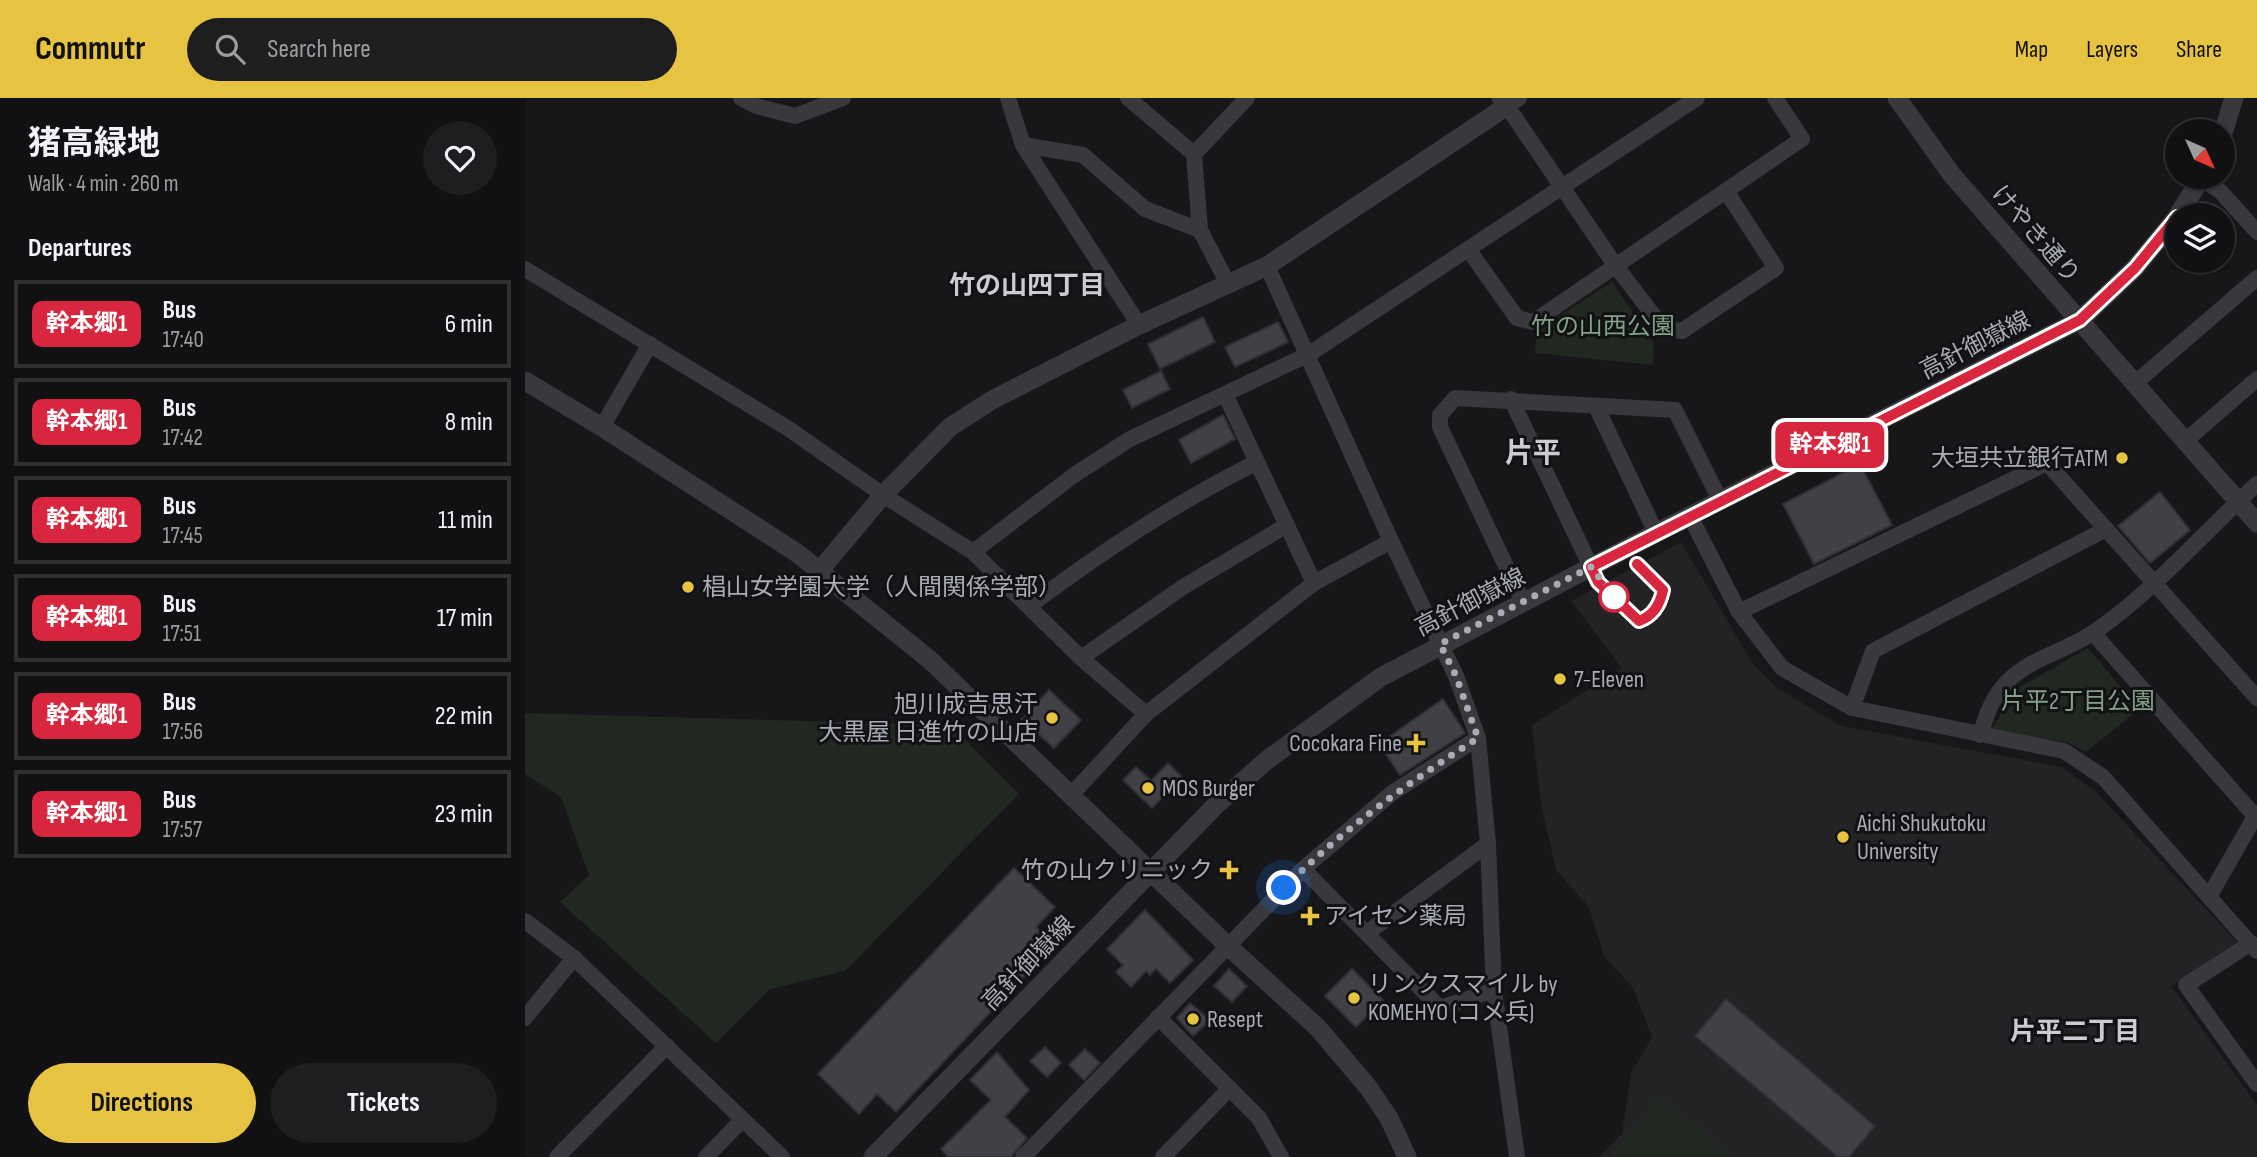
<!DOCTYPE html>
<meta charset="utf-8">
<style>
body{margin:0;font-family:"Sofia Sans Condensed","Noto Sans JP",sans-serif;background:#1e1e20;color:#f1f3f6;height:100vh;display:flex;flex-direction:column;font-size:26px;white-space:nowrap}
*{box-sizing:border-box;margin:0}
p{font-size:23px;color:#9c9d9f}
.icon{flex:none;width:38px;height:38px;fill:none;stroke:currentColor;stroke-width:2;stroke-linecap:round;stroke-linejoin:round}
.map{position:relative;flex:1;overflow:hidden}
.drawer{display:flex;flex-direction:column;background:#111012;width:525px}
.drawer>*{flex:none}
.badge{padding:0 14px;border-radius:10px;font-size:24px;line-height:46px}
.needle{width:46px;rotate:135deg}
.controls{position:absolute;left:1640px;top:21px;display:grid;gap:14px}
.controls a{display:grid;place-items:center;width:70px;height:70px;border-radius:50%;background:#111012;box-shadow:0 2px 5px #0004,0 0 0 2px #303032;font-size:35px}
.you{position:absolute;width:35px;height:35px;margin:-18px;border:5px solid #fff;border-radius:50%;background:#1a73e8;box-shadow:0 0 0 10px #1a73e833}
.map>.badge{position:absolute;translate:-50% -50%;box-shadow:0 0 0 4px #fff}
h2{padding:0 28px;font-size:26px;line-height:63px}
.round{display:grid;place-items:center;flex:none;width:74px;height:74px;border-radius:37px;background:#1e1e20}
.headline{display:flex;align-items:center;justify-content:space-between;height:119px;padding:0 28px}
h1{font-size:33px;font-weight:700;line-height:52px}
.button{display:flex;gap:14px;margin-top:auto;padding:14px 28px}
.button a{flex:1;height:80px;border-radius:42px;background:#e6c441;color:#111;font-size:28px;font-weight:700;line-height:80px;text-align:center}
.button a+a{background:#1e1e20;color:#f1f3f6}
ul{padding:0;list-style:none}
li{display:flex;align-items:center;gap:21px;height:88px;margin:0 14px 10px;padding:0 14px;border:4px solid #303032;border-radius:0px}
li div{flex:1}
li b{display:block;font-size:26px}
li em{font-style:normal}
li .badge{min-width:77px;font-weight:700;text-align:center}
header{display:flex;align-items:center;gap:42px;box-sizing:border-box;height:98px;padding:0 35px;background:#e6c441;color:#111}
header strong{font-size:33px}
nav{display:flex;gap:38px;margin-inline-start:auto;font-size:24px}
.search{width:490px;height:63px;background:#1e1e20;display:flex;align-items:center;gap:18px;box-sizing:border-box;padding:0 24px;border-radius:38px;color:#9c9d9f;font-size:26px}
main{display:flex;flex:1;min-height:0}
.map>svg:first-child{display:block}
.built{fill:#232225}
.green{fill:#212822}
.building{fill:#414145;stroke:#313034;stroke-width:2}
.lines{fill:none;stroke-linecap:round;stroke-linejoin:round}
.minor{stroke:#38383d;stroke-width:16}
.tertiary{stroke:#38383d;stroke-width:19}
.line-casing{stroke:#fff;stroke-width:16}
.line{stroke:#d7263d;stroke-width:10}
.walk{stroke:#a9acb7;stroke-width:7;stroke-dasharray:0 12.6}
.poi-dot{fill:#e6c441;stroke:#121113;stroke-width:2.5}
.stop-dot{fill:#fff;stroke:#d7263d;stroke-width:3.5}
.labels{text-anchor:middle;stroke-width:6;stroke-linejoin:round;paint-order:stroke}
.street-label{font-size:24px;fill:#a9acb7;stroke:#121113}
.park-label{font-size:24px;fill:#82a188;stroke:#121113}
.poi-label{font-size:24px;fill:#a9acb7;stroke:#121113;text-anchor:start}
.neighbourhood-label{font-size:26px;font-weight:bold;fill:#cacbd3;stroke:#121113}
.quarter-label{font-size:28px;font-weight:bold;fill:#cacbd3;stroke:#121113}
</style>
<header>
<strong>Commutr</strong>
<div class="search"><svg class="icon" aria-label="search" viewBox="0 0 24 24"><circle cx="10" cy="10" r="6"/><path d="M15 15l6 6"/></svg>Search here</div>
<nav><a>Map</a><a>Layers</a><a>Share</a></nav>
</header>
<main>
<section class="drawer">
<div class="headline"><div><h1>猪高緑地</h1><p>Walk · 4 min · 260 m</p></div><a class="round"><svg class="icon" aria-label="heart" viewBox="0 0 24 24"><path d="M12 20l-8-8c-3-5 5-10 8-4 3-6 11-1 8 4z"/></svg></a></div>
<h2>Departures</h2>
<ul>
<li><span class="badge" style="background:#d7263d;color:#fff">幹本郷1</span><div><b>Bus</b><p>17:40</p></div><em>6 min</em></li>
<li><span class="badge" style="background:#d7263d;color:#fff">幹本郷1</span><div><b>Bus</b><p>17:42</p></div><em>8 min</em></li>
<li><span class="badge" style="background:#d7263d;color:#fff">幹本郷1</span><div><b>Bus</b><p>17:45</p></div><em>11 min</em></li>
<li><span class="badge" style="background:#d7263d;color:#fff">幹本郷1</span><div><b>Bus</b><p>17:51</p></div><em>17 min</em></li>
<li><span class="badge" style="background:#d7263d;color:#fff">幹本郷1</span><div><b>Bus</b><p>17:56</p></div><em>22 min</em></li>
<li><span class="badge" style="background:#d7263d;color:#fff">幹本郷1</span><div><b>Bus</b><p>17:57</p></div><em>23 min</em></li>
</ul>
<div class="button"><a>Directions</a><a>Tickets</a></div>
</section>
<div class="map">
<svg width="1732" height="1059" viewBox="0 0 1732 1059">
<rect width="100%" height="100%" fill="#171618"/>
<polygon class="built" points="1156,444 1228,566 1252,590 1316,628 1537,669 1570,693 1712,844 1646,888 1732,1007 1732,1059 1074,1059 1097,1036 1106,975 1127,940 1109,891 1079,858 1064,809 1031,772 1016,706 1007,627 1097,570 1046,503"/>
<g class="green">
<polygon points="1087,184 1129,245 1128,267 1010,255 1012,232"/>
<polygon points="1563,550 1614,611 1561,654 1544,645 1467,631 1491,591"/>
<polygon points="0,615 425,627 494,696 320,873 245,891 191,945 35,804 64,777 36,699 0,676"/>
<polygon points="1136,998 1208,1059 1085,1059"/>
</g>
<g class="building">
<polygon points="678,219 690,244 635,271 623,246"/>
<polygon points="753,224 763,244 710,269 700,249"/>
<polygon points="636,273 645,291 607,310 598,292"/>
<polygon points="698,317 710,341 666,365 654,342"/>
<polygon points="1335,366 1367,427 1289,466 1258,406"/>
<polygon points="1635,394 1665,432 1625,465 1593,428"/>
<polygon points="524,592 556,622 529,650 497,621"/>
<polygon points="918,601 940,635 875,677 854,646"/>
<polygon points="643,665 657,679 627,710 598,682 611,669 626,683"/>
<polygon points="489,770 530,809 511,829 529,847 371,1014 352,996 334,1016 293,976"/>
<polygon points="620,812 668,862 645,885 631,871 625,877 621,873 606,889 591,874 598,867 582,851"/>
<polygon points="704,871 722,888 707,904 689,888"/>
<polygon points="827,871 858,902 831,929 800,898"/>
<polygon points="1201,901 1350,1028 1324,1059 1313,1059 1170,938"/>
<polygon points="665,905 685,922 668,938 652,920"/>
<polygon points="520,949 536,965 522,979 505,963"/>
<polygon points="560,951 575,965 559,982 544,967"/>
<polygon points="472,954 504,992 480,1019 502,1040 486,1059 423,1059 416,1051 466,1002 445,982"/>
</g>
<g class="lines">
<g class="minor">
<polyline points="216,0 231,8 270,18 318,0"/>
<polyline points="483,0 498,47 614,227"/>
<polyline points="603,0 669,56"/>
<polyline points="994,0 982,8 1090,167 1139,231 1157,233 1251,170 1201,93"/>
<polyline points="498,47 558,57 620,111 675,132 702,184"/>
<polyline points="1676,80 1696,94 1732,134"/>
<polyline points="675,132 669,56 722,0"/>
<polyline points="943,151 992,220 1008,224 1277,41 1250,0"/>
<polyline points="742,168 866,443 931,578 953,640 963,746 969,892 992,1059"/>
<polyline points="0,171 264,331 358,397 448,454 556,560 621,616"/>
<polyline points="1609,286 1732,180"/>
<polyline points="700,296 789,485"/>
<polyline points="986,301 1066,469"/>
<polyline points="1071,308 1131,435"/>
<polyline points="77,329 125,246"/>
<polyline points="1659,344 1732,281"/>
<polyline points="1165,418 1214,514 1257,570 1327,610 1539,653 1578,679 1732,853"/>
<polyline points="448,454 549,377 605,341 784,256 1172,0"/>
<polyline points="998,504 915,329 915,317 930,300 1150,312 1195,402"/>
<path d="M504,508C581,451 647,407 732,364"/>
<polyline points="1214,514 1522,365 1732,600"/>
<polyline points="1568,535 1730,718"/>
<polyline points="556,560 658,489 762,427"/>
<polyline points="1327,610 1348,553 1581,431"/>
<path d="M1455,637C1461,618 1467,600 1481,585C1506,559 1540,554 1569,534C1629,493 1678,435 1732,386"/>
<polyline points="547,696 621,616 789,485 866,443"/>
<polyline points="778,771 915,910 969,892"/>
<polyline points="1685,797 1732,715"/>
<polyline points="0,823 49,860 257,1059"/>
<polyline points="842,835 963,746"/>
<polyline points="1726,845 1661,887 1732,986"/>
<polyline points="633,919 734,1020 756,1059"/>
<polyline points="0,920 49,860"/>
<polyline points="32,1059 142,948"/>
<polyline points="181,1059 217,1022"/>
<polyline points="498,1059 778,771 867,695 953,640"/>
<polyline points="638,1059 705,990"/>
</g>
<g class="tertiary">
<polyline points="1372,0 1427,77 1732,425"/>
<polyline points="1698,35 1709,0"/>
<polyline points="1653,117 1677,79"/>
<polyline points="0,283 77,329 272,455 405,562 703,848 793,930 843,989 864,1020 882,1059"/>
<polyline points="296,471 358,397 425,329 467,302 614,227 742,168 982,8 976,0"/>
<polyline points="348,1059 691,707 742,662 856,579 1131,435 1555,222 1610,170 1652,119"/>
</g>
</g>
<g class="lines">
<defs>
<path id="line" d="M1112,466L1138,492C1135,507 1128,518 1114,523L1073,484L1066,469L1555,222L1610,170L1652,119"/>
</defs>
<use href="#line" class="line-casing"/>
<use href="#line" class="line"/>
<path class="walk" d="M759,790C818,731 883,685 953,640L931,578L915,546L1066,469L1089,499"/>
</g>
<g class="poi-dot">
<circle cx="1597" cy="360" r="7"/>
<circle cx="163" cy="489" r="7"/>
<circle cx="1035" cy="581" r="7"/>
<circle cx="527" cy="620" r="7"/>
<path d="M887.5 634.5h7v7h7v7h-7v7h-7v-7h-7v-7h7z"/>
<circle cx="623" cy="690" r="7"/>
<circle cx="1318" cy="739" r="7"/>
<path d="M700.5 761.5h7v7h7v7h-7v7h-7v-7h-7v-7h7z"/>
<path d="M781.5 807.5h7v7h7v7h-7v7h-7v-7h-7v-7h7z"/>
<circle cx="829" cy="900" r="7"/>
<circle cx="668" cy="921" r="7"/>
</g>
<circle class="stop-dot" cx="1089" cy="499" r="14"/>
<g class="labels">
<g class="street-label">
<text transform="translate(1511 136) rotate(49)" y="8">けやき通り</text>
<text transform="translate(1450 247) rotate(-27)" y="8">高針御嶽線</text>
<text transform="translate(945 504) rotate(-27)" y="8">高針御嶽線</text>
<text transform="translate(503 865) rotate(-46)" y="8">高針御嶽線</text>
</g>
<g class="park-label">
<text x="1078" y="236">竹の山西公園</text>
<text x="1553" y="611">片平2丁目公園</text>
</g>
<g class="poi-label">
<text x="1583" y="368" text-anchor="end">大垣共立銀行ATM</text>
<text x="177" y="497">椙山女学園大学（人間関係学部）</text>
<text x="1049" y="589">7-Eleven</text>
<text x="513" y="614" text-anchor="end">旭川成吉思汗<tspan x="513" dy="28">大黒屋 日進竹の山店</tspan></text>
<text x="877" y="653" text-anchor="end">Cocokara Fine</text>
<text x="637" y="698">MOS Burger</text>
<text x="1332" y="733">Aichi Shukutoku<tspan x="1332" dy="28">University</tspan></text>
<text x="688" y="780" text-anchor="end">竹の山クリニック</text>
<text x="799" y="826">アイセン薬局</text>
<text x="843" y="894">リンクスマイル by<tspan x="843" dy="28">KOMEHYO (コメ兵)</tspan></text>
<text x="682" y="929">Resept</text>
</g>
<g class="neighbourhood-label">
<text x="502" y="196">竹の山四丁目</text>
<text x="1550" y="942">片平二丁目</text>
</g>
<g class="quarter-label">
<text x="1008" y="364">片平</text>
</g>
</g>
</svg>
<div class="controls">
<a><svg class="needle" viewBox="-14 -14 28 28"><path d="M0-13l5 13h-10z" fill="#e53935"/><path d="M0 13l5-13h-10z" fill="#9c9d9f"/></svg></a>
<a><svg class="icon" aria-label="layers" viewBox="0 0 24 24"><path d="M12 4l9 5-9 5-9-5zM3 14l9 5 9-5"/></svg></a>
</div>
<div class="you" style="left:759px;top:790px"></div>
<b class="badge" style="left:1305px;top:347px;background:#d7263d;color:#fff">幹本郷1</b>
</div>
</main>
